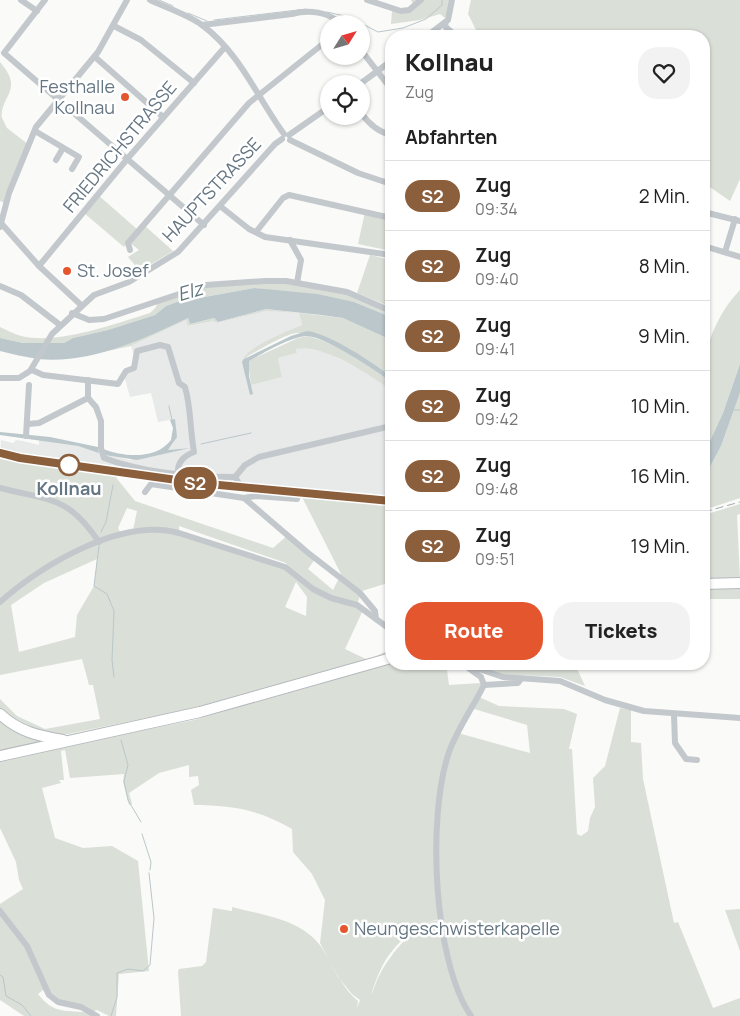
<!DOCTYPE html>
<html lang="de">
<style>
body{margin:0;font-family:Manrope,sans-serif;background:#f2f2f2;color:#222;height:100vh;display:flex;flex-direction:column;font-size:19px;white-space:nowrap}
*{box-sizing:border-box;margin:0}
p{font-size:16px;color:#767676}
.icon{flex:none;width:28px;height:28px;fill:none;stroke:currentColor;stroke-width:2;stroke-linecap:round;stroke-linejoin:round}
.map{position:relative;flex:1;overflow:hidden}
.side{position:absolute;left:385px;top:30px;width:325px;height:640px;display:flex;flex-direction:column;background:#fff;border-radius:20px;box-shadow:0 1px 4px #0004}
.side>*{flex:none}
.badge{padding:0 10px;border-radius:16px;font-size:18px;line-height:32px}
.needle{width:32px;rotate:53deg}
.buttons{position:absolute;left:320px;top:15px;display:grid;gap:10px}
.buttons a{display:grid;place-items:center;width:50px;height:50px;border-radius:50%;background:#fff;box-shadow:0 1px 4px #0004;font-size:25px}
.map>.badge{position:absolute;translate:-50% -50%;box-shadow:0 0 0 2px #fff}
h2{padding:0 20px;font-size:19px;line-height:45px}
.round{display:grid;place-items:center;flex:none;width:52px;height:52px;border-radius:20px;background:#f2f2f2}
.summary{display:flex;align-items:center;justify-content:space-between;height:85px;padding:0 20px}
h1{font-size:24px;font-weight:800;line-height:38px}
.action{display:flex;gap:10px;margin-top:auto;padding:10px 20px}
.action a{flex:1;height:58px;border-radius:20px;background:#e4572e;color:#fff;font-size:20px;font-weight:800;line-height:58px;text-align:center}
.action a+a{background:#f2f2f2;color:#222}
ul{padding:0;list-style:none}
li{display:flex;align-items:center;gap:15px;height:70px;padding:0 20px;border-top:1px solid #e0e0e0}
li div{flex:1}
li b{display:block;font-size:19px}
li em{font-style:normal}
li .badge{min-width:55px;font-weight:700;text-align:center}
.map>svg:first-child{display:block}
.built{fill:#e8e9e9}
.green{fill:#dadfd7;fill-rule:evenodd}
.water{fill:#bbc7cb}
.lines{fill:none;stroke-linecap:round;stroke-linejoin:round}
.stream{stroke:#bbc7cb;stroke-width:1}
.highway-casing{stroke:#b4b9bd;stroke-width:12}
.minor{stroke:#c3c8cc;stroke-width:6}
.highway{stroke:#fff;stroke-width:10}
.rail{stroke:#a2aab0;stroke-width:1;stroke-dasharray:8 4;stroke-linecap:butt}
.line-casing{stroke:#fff;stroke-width:11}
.line{stroke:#8b5e3c;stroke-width:8}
.poi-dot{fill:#e4572e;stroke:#fff;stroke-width:2}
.stop-dot{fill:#fff;stroke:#8b5e3c;stroke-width:2.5}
.labels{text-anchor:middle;stroke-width:5;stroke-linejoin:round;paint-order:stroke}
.poi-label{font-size:18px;fill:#657683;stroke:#fff;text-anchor:start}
.street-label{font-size:18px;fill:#657683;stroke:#fff}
.stop-label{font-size:18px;font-weight:bold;fill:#657683;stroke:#fff}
.water-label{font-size:19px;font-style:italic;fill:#60757c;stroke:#fff}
</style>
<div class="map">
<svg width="740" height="1016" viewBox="0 0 740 1016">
<rect width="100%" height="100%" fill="#fafaf8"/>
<polygon class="built" points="266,311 299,313 302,325 257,347 243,358 250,395 253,394 251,385 282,377 278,358 297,353 296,349 303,348 325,352 365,371 391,390 391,505 244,493 245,485 235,485 234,492 0,456 1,440 13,443 16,440 23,441 39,445 39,440 50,442 78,446 129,460 189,448 168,450 174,442 175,419 158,422 151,393 130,397 124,376 136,362 131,346 186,320 189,326 215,321 216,323"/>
<g class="green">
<polygon points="411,0 449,0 449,10 445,18 440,14 420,20 391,24 392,11 402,13 415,8"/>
<polygon points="471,0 740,0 740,179 730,201 704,183 704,36 479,36 468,14"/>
<path d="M0,62C25,91 0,95 2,118L7,128L29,145L7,204L0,201Z"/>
<polygon points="98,195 138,230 124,247 84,213"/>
<polygon points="365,212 391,219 391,251 358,244"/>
<polygon points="145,226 173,251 140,271 128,257 139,250 130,243"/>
<polygon points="370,255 391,260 391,307 357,293"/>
<path d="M265,281L347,292L391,311V317L354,302L254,288L177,302L166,306L155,315L108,330L73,338L64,343H23L0,338V327C7,330 14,334 21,336C58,345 114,324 150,313L156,307L159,299L191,289Z"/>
<path d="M740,290V364L723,413L704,454V349H707C714,326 723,308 740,290Z"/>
<path d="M266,309L343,318L391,340V376C369,360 326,331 297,333C285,334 259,350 248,356L242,362C245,347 289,331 302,325L299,313L266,311L216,323L214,321L188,326L186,320L131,346L88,355L107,350L188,318L190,324L214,318L218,322Z"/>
<path d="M308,336C338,344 367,364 391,382V390C368,374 325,344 296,349L297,353L278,358L282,377L251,385L248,363L250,360L298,338Z"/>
<polygon points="740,393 740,498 704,510 704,478 721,446"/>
<path d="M0,456L114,475L135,501L273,548L288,535L315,559L308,569L333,590L341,574L302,497L391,505V582L362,591L357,604L363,610L345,649L368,660L391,649V664H427V667L447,670L449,685L481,683L483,684L477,696L499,706L564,709L577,714L569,749H572L577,834L581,836L588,831L590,818L595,807L593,778L605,766L620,708L631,710V742L641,743L643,779L674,923L678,922L713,1008L740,998V1016H473L455,979L442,919C425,920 403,937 393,950C382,962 376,980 371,995C374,990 376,981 380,974C390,955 416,921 440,920C447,953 450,988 468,1016H181L178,972L179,969L202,966L206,962L213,908L232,911V907C262,915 299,919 319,944C333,963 339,985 358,1001L357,1008L360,1000L352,994L338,977L320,943L325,900L312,874L293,852L292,829C260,810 231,805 194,805L191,790L199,785L198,776L189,777V765L159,773L129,793L132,804L129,805L123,782L124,774L70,778L65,750L61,751L64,780H59L61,783L42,788L55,838L83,848L112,846L138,861L149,971L119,974L116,1016H109L97,1010L94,1011L98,1016H24L0,1000V904L23,889L19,880L16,862L0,828V759L194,720L320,684L318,674L189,709L68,734H45L43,742L0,750V699L17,716L45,729L100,719L93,685H89L82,659L0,675ZM127,508L137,511L133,530L121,534L118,528ZM179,526L286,563L289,569L179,532ZM97,559L94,586L77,615L75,637L19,652L11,605L44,583ZM296,582L307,597L306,616L285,607ZM471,708L527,725L530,753L458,733ZM43,990L47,997L89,1013C67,1009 55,1016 38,994Z"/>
<polygon points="740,504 740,514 737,515 740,579 704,580 704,515"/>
<polygon points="740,586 740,599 704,599 704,588"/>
<polygon points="472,664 575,664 585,686 560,677 499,674"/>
<polygon points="740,909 740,951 725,910"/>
</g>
<g class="water">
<path d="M254,288L317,294L354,302L391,317V340L343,318L321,315L266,309L218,322L214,318L190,324L188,318C141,340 91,364 38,359C25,357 12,354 0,351V338L23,343H64L73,338L108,330L155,315L166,306L177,302Z"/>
<path d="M307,331C330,334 372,362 391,376V382C377,371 323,335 306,336C288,338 265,352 249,361V376L253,394L250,395L242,362L244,359L291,336Z"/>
<polygon points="740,364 740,393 721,446 704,478 704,454 723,413"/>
<path d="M175,419L177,437L168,450L190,448L137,460L105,455L103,449C124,457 156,460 171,440L173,428L170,420Z"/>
<polygon points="0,432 50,437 98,447 99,453 78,446 0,435"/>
</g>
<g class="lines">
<g class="stream">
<polyline points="159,0 173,6"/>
<polyline points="327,12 349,17 378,32 403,28 426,19 442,5 442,0"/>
<polyline points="188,13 207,21"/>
<polyline points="214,20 306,9"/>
<polyline points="169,406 172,420"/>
<polyline points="733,410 740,410"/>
<polyline points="201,444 251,433"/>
<polyline points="117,477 117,476"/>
<polyline points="101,532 106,522 113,485"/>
<polyline points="99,546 94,586 107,594 114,611 112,660 114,677"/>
<polyline points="121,740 128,765 124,781 128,800 141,822"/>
<polyline points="142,834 151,862 150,870"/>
<polyline points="0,975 3,977 6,996 22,1005 31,1016"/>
<polyline points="111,1016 117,997 117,973 128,969 143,971 150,965 154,918 149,873"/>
</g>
<defs>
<g id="highway">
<polyline points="704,584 740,583"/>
<path d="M0,714C19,732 39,736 63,740"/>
<polyline points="0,756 200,712 391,658"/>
</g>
</defs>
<use href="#highway" class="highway-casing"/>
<g class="minor">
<polyline points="21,0 37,11"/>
<polyline points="45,0 4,53 204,225"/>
<path d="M150,0C167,8 187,14 202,25C240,53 257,97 284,134"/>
<polyline points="367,0 401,11 409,10 421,0"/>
<polyline points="445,24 449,36"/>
<path d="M202,25L292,14C309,9 328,12 342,24"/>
<polyline points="114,26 141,40 194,83"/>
<polyline points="448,29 457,36"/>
<polyline points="427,36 448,20 452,0"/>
<polyline points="361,50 391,89"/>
<polyline points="95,57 163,117"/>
<polyline points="360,84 391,61"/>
<path d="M361,113C369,124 378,132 391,135"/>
<polyline points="35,131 79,157 72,169"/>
<polyline points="289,135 329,107"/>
<polyline points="290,140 358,173 391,184"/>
<polyline points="56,160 63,148"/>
<polyline points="220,206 249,229 265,237 391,255"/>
<polyline points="704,212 740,221"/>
<polyline points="0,222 39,266 81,305"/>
<polyline points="0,227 9,193 36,127 98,52 127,0"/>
<polyline points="256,232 283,198 289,195 391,218"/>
<polyline points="290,240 301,260 297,283"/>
<polyline points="704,246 740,257"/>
<polyline points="130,250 128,243 249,103 329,39"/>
<polyline points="725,252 735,219"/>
<polyline points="39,266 128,158 225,47"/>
<polyline points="0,286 21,295 60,325"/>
<polyline points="72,313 89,320 104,319 206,285 265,281 286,281 347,292 391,311"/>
<path d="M32,370L43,375L118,384L126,371L134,368L137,351L160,345L168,347L179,383L185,387C191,407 190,430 194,452C183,456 177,463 178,474"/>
<polyline points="0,378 19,378 30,371 52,334 94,295 129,282 178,252 275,144 282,139"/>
<path d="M88,380V398L96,407L101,421V448L104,458C144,473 192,477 235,477"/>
<polyline points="28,424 39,423 88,398"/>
<polyline points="26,436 29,385"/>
<polyline points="235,477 245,465 259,457 391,426"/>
<polyline points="235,477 240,485"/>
<path d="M0,488C50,501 67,495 99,542"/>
<polyline points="145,492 151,484 244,498 307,552 360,593 375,611 376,619"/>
<polyline points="244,498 256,496 297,499"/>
<path d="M0,602C42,565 121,517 179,533L285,567L313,589L331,598L357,605L391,630"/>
<polyline points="464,664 503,677 560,681 605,700 644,711 740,718"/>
<polyline points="467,667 481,677 484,685 518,683 521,679"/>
<polyline points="674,715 675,743 686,759 697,760"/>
<polyline points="0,911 27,946 49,995 58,1002 81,1007 97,1016"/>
<path d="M471,1016C433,960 427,816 449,752C458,728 473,707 484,685"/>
</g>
<use href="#highway" class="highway"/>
<g class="rail">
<polyline points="0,453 38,461 180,481 391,501"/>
<polyline points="704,512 740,502"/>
</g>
</g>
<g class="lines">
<defs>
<polyline id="line" points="0,453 20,458 198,483 391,501"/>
</defs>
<use href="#line" class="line-casing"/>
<use href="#line" class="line"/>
</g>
<g class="poi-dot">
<circle cx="125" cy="97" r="5"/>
<circle cx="67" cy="271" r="5"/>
<circle cx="344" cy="929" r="5"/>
</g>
<circle class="stop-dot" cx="69" cy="465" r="10"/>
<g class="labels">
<g class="poi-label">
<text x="115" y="93" text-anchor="end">Festhalle<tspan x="115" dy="21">Kollnau</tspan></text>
<text x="77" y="277">St. Josef</text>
<text x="354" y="935">Neungeschwisterkapelle</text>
</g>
<g class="street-label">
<text transform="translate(120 147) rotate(-50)" y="6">FRIEDRICHSTRASSE</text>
<text transform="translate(212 190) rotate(-47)" y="6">HAUPTSTRASSE</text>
</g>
<g class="stop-label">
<text x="69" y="495">Kollnau</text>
</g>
<g class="water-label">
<text transform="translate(190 291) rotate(-16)" y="7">Elz</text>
</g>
</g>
</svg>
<div class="buttons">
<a><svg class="needle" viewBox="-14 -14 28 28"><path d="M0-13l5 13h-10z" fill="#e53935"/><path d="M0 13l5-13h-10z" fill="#767676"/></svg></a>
<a><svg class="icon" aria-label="locate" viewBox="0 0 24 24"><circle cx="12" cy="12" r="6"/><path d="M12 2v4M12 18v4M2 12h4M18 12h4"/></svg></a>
</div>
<b class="badge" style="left:195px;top:483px;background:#8b5e3c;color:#fff">S2</b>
<section class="side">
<div class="summary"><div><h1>Kollnau</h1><p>Zug</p></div><a class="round"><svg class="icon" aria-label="heart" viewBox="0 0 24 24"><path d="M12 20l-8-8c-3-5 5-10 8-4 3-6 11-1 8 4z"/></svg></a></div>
<h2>Abfahrten</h2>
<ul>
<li><span class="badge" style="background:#8b5e3c;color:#fff">S2</span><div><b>Zug</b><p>09:34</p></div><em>2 Min.</em></li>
<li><span class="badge" style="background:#8b5e3c;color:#fff">S2</span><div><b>Zug</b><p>09:40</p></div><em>8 Min.</em></li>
<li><span class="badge" style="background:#8b5e3c;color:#fff">S2</span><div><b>Zug</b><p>09:41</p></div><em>9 Min.</em></li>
<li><span class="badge" style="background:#8b5e3c;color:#fff">S2</span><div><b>Zug</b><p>09:42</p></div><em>10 Min.</em></li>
<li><span class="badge" style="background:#8b5e3c;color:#fff">S2</span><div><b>Zug</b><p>09:48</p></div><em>16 Min.</em></li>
<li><span class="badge" style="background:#8b5e3c;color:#fff">S2</span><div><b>Zug</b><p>09:51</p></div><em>19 Min.</em></li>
</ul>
<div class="action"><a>Route</a><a>Tickets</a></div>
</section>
</div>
